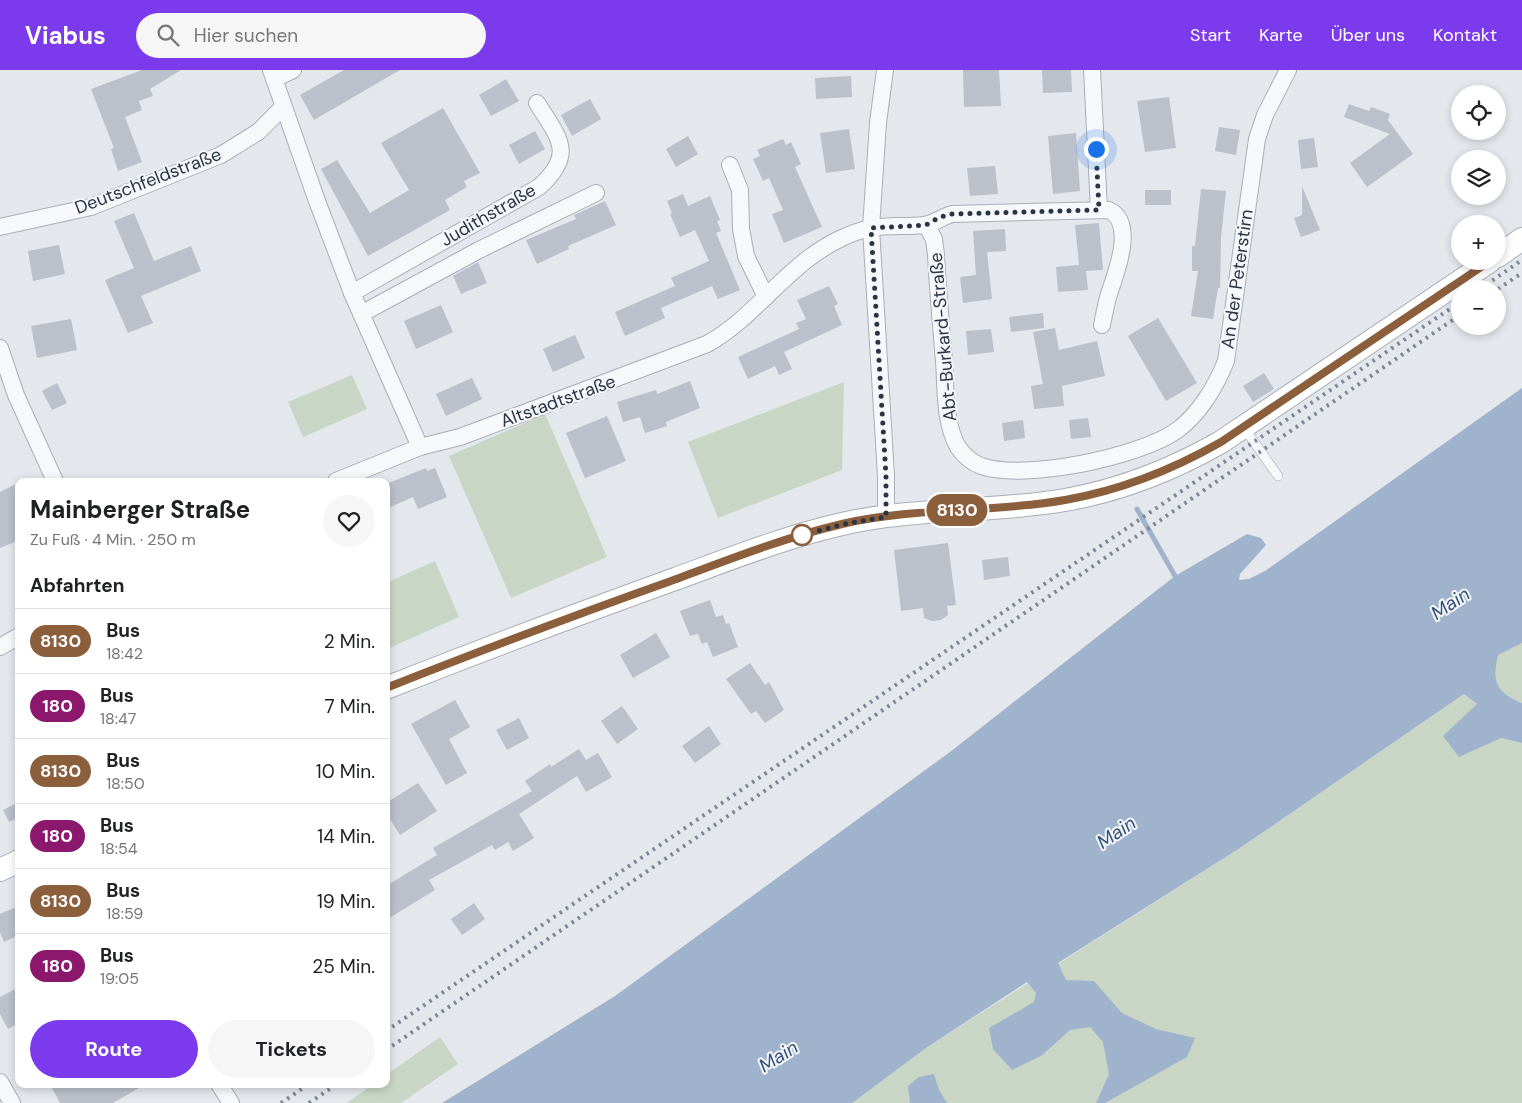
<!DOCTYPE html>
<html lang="de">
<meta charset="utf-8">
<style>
body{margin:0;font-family:"DM Sans",sans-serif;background:#f6f6f6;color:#202124;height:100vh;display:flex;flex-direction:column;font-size:19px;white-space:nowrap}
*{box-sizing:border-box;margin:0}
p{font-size:16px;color:#757577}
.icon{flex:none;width:28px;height:28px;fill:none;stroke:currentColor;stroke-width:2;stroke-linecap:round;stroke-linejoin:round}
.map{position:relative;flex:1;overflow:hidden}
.panel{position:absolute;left:15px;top:408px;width:375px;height:610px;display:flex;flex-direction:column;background:#fff;border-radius:10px;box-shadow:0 2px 8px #0003}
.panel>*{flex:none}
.badge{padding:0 10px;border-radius:16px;font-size:18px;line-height:32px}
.buttons{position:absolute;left:1451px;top:15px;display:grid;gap:10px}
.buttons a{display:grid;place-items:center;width:55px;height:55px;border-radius:50%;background:#fff;box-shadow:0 2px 8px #0003;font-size:25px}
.you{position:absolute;width:25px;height:25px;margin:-12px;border:4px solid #fff;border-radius:50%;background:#1a73e8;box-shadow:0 0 0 8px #1a73e833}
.map>.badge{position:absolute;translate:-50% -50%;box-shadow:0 0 0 2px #fff}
h2{padding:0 15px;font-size:19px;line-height:45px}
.round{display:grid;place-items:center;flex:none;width:52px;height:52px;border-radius:26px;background:#f6f6f6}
.head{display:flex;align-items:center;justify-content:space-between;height:85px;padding:0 15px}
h1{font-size:24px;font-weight:700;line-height:38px}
.cta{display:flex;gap:10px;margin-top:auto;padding:10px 15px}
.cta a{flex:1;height:58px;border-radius:30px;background:#7c3aed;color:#fff;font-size:20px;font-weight:700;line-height:58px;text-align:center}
.cta a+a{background:#f6f6f6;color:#202124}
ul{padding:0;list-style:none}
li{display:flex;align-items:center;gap:15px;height:65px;padding:0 15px;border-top:1px solid #e0e0e0}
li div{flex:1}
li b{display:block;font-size:19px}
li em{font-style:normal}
li .badge{min-width:55px;font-weight:700;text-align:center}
header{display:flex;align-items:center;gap:30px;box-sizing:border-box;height:70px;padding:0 25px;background:#7c3aed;color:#fff}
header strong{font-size:24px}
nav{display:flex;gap:28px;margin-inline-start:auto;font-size:18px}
.search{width:350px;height:45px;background:#f6f6f6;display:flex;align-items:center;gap:12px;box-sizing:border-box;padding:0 18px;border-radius:28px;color:#757577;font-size:19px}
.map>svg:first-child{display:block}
.green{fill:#c9d6c5}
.water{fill:#9fb4cc}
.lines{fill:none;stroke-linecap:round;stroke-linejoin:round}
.stream{stroke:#9fb4cc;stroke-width:5}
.building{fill:#bbc0ca}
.lane-casing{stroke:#a9aeb7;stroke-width:10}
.street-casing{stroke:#a9aeb7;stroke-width:18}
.secondary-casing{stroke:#a9aeb7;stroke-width:24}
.lane{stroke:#f7f8fa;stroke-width:9}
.street{stroke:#f7f8fa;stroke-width:16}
.secondary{stroke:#fff;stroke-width:22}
.rail{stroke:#7d8696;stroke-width:4;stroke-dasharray:2.5 5;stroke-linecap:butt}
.line-casing{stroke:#fff;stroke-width:11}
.line{stroke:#8b5e3c;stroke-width:8}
.walk{stroke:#2b3445;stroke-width:5;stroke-dasharray:0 9}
.stop-dot{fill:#fff;stroke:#8b5e3c;stroke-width:2.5}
.labels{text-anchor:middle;stroke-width:4;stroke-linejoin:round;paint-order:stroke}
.street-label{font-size:18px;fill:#2b3445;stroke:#f4f6f9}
.water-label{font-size:19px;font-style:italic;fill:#34527a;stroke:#f4f6f9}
</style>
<header>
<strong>Viabus</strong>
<div class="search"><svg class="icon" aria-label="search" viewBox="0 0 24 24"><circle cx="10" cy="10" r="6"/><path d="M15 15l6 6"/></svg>Hier suchen</div>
<nav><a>Start</a><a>Karte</a><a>Über uns</a><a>Kontakt</a></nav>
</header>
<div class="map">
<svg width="1522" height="1033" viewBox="0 0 1522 1033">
<rect width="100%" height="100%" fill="#e4e7ec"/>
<g class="green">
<polygon points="352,305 367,339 303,367 288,332"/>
<polygon points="844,312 842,400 718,448 688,372"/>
<polygon points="545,344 607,487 511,528 449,386"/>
<polygon points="435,491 459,547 387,579 386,513"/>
<path d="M1522,573V633C1495,622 1493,612 1497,585Z"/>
<polygon points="1464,624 1477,634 1501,668 1522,673 1522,1033 851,1033 926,978 1240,778"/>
<polygon points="440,967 458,994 401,1033 347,1033 374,1014 386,1014 386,1005"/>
</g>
<g class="water">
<path d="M1522,318V573L1498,585C1492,612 1496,622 1522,633V673L1501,668L1459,687L1443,666L1477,634L1464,624L1240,778L1058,893L1066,910L1094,911L1122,943L1156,959L1195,968L1187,987L1105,1033H1096L1109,1004L1103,972L1090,957L1070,960L1041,986L1012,1000L993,979L989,958L1034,932L1036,923L1027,912L926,978L852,1033H442L615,926L950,682L1175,506L1247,464L1261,468L1266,475L1240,504L1239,510L1249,509L1265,501Z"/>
<polygon points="934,1004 939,1020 947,1033 910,1033 908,1016 919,1007"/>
</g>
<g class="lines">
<polyline class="stream" points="1137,439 1175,506"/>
</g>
<g class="building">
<polygon points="142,0 181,0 150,19 153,26 139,31 142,40 125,47 142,92 118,101 111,79 114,78 91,19"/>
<polygon points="344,0 400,0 314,50 300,25"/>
<polygon points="963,0 999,0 1001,36 964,37"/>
<polygon points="1042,0 1071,0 1072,22 1043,23"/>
<polygon points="851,6 852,27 816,29 815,8"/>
<polygon points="506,9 519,31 491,46 479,25"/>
<polygon points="1169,27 1176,78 1145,82 1137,31"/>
<polygon points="590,29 601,49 572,66 561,45"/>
<polygon points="1349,34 1369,41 1371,37 1390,44 1388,50 1413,84 1367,117 1350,93 1390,64 1344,47"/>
<polygon points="443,38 480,103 464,111 467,117 445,130 450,140 368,186 321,99 337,90 370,143 409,120 381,73"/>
<polygon points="1219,57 1240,60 1236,85 1215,81"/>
<polygon points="849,59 855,99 826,103 820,63"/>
<polygon points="535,61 545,79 519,94 509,75"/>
<polygon points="1076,63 1080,121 1053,124 1048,66"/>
<polygon points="688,66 698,84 676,97 666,79"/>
<polygon points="1314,68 1318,97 1301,99 1298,70"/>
<polygon points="783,69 786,75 791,72 801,94 795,97 822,157 784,173 772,144 783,140 769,108 763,111 753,89 760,86 757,80"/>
<polygon points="995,96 998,124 970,126 967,98"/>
<polygon points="1302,116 1320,160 1301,167 1294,148 1302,145"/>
<polygon points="1201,119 1226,121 1221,168 1220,218 1218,218 1213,249 1191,246 1198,201 1192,201 1192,176 1195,176"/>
<rect x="1145" y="120" width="26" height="15"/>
<polygon points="683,124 688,136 710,126 720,150 717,151 721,161 716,163 740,220 718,229 712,216 661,238 665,248 625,266 615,242 675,216 671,208 709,191 695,160 680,167 670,144 672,143 667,131"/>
<polygon points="605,131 616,155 568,176 569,179 537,194 526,170 576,149 574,145"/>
<polygon points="134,143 154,191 191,176 201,201 141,226 153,253 128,263 105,210 134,198 114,151"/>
<polygon points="1099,153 1103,200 1086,201 1088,220 1058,222 1056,197 1079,195 1075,155"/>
<polygon points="1005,159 1006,181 987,182 992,229 963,233 960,207 976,205 973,161"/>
<polygon points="59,175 65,204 33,211 28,181"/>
<polygon points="478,192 487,213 461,224 453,206"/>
<polygon points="829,216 838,234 834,236 842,255 784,282 792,299 779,305 775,296 748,309 738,287 799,259 796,253 806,249 797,230"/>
<polygon points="441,235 453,262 416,279 404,251"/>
<polygon points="1043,243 1044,258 1011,262 1009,247"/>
<polygon points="1158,248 1197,313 1166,331 1128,266"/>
<polygon points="71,249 77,280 37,288 31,256"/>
<polygon points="1055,258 1059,280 1097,271 1105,306 1062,316 1064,336 1034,339 1031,316 1043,314 1033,262"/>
<polygon points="991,259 994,282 968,285 966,261"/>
<polygon points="575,265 585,288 553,302 543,279"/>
<polygon points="1264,303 1274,319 1253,332 1243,316"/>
<polygon points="472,308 482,329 446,346 436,324"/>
<polygon points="690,311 700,338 666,352 667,356 645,363 640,347 623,352 617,332 656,320 657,324"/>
<polygon points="57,313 67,333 52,340 42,321"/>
<polygon points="607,346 626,391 585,408 566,363"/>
<polygon points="1088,348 1091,367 1071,369 1069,350"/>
<polygon points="1023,350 1025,368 1004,371 1002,353"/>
<polygon points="426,398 427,401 435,398 447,427 418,439 413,427 386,439 386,414"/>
<polygon points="14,415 19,425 19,470 0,478 0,422"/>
<polygon points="948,473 956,535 947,536 948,545 941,550 932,551 924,548 923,538 901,541 894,480"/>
<polygon points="1008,487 1010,506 984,510 982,490"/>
<polygon points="710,530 716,547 723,545 726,554 729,553 738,577 713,587 707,572 702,574 698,564 690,566 680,541"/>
<polygon points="656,563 670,587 633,608 620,585"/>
<polygon points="750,593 765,615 769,612 784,640 765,653 756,641 751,644 726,609"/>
<polygon points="455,630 470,657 449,669 467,703 446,715 411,654"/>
<polygon points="622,636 638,659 617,674 601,651"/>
<polygon points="519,648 529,668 507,680 496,660"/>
<polygon points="709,656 721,674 695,693 682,676"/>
<polygon points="579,679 586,690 598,683 612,707 586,722 577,706 519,744 534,768 513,781 508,772 495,780 492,775 429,810 435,820 386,850 386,816 437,785 433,778 532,721 525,711 550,694 551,697"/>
<polygon points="418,713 437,741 400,765 386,743 386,733"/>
<polygon points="19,732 19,747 9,752 3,740"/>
<polygon points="474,833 485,849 462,865 451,849"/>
<polygon points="19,836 19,865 4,872 0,862 0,844"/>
<polygon points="19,917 19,953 8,959 0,944 0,927"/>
<polygon points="50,1014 146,1014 113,1033 60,1033"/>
</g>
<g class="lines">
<defs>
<polyline id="lane" points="1244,358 1278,406"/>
<g id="street">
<polyline points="271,0 317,131 352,223 420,377"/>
<polyline points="885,0 878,53 871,158 886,406 886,447"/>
<polyline points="1092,0 1099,140"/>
<polyline points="274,9 293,0"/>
<polyline points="730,95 740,120 741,159 746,186 766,227"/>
<path d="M926,155L934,169L936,185C938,221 941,256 944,291C946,318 944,353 958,377C964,386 971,392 981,396C1024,411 1139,387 1176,361C1199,345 1216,316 1226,291L1257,69L1265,45L1288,0"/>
<polyline points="0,157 91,137 221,85 258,62 283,37"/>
<path d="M352,223L539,117C576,84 559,68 537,33"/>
<polyline points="361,244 479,180 596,123"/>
<polyline points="0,278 16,325 55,411"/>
<path d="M336,411L420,377L460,367L707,274C747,252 773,215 809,188C826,175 850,162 871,158C888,155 907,157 924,155C934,154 943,146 952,144L1109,140C1136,153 1116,203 1109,224C1106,234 1104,245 1102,255"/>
<polyline points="0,577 19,566"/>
<polyline points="0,1012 12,1033"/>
<polyline points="219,1014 231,1033"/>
</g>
<g id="secondary">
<polyline points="1498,186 1522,169"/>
<path d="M386,618C482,580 578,544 675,509C730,489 785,467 842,454C915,437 992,443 1065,430C1122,420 1172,400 1221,372L1490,191"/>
<polyline points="0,800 19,791"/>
</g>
</defs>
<use href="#lane" class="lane-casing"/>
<use href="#street" class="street-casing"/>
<use href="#secondary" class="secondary-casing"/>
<use href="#lane" class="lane"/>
<use href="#street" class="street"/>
<use href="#secondary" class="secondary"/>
<g class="rail">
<polyline points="1480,219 1522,190"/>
<polyline points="1498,219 1522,203"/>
<polyline points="386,961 1460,232"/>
<polyline points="386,980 1460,245"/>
<polyline points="281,1033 309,1014"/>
<polyline points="309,1033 337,1014"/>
</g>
</g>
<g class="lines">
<defs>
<path id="line" d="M386,618C480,581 575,545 671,511C727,490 783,468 842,454C915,437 992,443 1065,430C1122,420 1172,400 1221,372L1490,191"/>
</defs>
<use href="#line" class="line-casing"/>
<use href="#line" class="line"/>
<polyline class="walk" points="802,465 844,454 886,447 886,406 871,158 926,155 940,147 952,144 1099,140 1096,79"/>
</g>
<circle class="stop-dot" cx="802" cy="465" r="10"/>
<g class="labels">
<g class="street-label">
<text transform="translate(148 111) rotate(-21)" y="6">Deutschfeldstraße</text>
<text transform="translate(488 145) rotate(-30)" y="6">Judithstraße</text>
<text transform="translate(1237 209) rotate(-82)" y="6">An der Peterstirn</text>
<text transform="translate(943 267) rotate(-95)" y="6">Abt-Burkard-Straße</text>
<text transform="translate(558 331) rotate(-20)" y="6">Altstadtstraße</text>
</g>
<g class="water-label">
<text transform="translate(1450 533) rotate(-34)" y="7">Main</text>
<text transform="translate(1116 762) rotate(-34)" y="7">Main</text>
<text transform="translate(778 986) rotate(-32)" y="7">Main</text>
</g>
</g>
</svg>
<div class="buttons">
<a><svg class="icon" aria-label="locate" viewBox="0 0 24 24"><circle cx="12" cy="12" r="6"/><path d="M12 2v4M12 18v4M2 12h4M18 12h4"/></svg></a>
<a><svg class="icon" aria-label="layers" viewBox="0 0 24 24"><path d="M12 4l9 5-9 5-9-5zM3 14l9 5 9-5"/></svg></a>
<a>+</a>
<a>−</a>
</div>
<div class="you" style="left:1096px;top:79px"></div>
<b class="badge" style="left:957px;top:440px;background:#8b5e3c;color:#fff">8130</b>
<section class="panel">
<div class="head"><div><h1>Mainberger Straße</h1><p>Zu Fuß · 4 Min. · 250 m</p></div><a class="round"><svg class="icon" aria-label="heart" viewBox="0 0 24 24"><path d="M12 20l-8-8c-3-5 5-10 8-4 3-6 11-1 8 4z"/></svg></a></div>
<h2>Abfahrten</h2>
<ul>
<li><span class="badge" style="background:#8b5e3c;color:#fff">8130</span><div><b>Bus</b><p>18:42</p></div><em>2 Min.</em></li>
<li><span class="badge" style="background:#8c186e;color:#fff">180</span><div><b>Bus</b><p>18:47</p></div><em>7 Min.</em></li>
<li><span class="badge" style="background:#8b5e3c;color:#fff">8130</span><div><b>Bus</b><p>18:50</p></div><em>10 Min.</em></li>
<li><span class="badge" style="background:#8c186e;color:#fff">180</span><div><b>Bus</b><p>18:54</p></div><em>14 Min.</em></li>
<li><span class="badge" style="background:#8b5e3c;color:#fff">8130</span><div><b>Bus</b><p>18:59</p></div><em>19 Min.</em></li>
<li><span class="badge" style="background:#8c186e;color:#fff">180</span><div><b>Bus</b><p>19:05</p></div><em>25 Min.</em></li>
</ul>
<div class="cta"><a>Route</a><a>Tickets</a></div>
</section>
</div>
